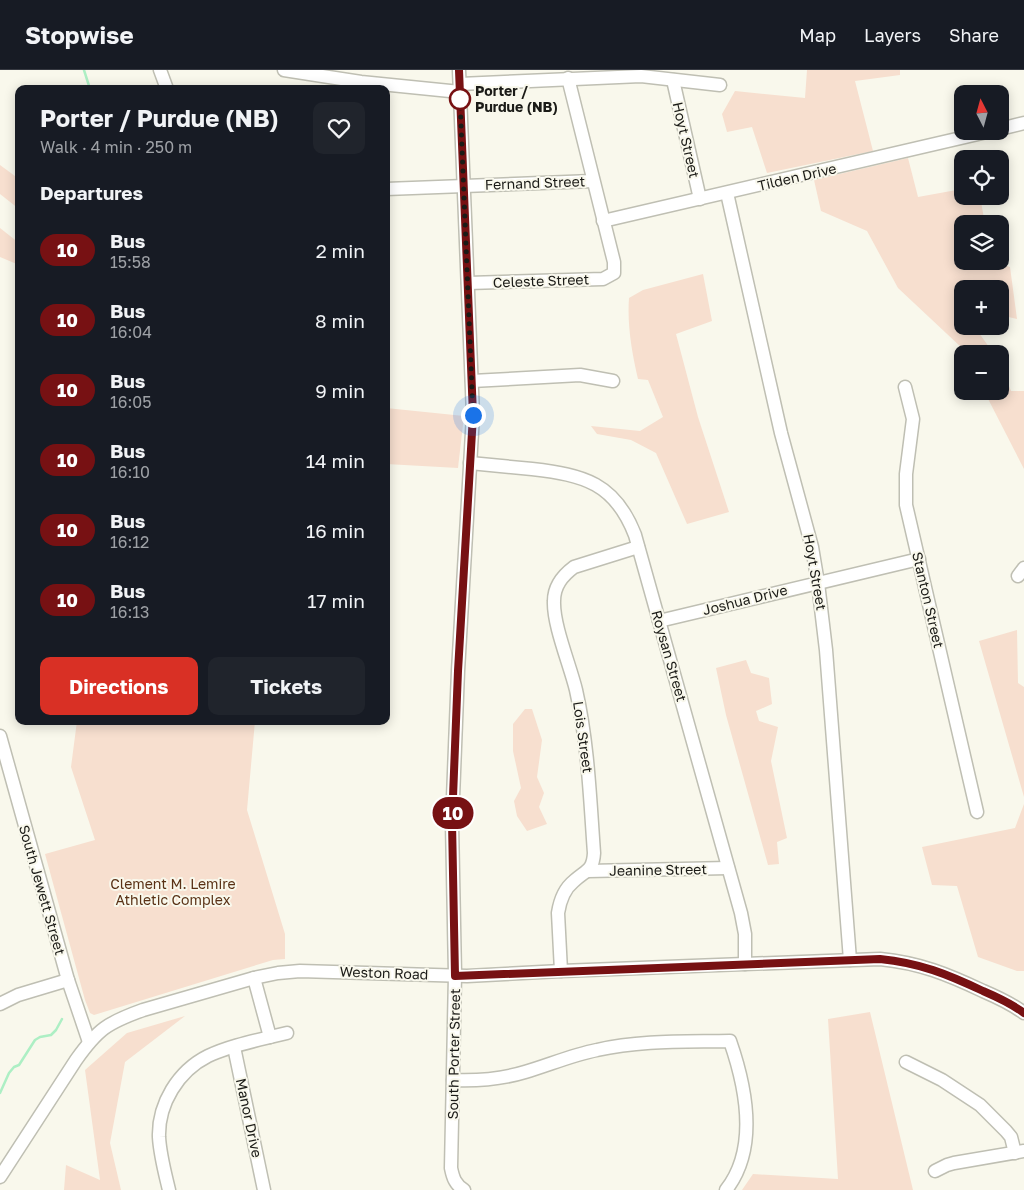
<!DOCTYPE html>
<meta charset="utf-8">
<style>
body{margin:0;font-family:"Golos Text",sans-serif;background:#20242c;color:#f1f3f6;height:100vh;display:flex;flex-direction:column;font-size:19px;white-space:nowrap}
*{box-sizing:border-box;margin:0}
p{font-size:16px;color:#9ea1a6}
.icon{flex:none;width:28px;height:28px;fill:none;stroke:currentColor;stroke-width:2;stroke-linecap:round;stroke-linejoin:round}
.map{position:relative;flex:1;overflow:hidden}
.sheet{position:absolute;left:15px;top:15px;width:375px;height:640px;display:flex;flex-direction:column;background:#171b24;border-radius:10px;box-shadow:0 2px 12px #0003}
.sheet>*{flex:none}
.badge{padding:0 10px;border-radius:16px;font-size:18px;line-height:32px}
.needle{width:32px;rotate:354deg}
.controls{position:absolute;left:954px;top:15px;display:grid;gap:10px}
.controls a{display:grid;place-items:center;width:55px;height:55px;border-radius:10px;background:#171b24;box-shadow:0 2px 12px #0003;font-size:25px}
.you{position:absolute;width:25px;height:25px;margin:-12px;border:4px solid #fff;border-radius:50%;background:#1a73e8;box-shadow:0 0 0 8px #1a73e833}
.map>.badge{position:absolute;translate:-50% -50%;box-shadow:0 0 0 2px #fff}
h2{padding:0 25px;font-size:19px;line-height:45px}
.round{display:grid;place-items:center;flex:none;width:52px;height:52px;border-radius:10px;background:#20242c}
.summary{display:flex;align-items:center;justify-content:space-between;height:85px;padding:0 25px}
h1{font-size:24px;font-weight:700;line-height:38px}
.action{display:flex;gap:10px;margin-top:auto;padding:10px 25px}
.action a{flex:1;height:58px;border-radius:10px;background:#d93025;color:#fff;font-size:20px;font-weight:700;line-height:58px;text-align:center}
.action a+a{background:#20242c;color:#f1f3f6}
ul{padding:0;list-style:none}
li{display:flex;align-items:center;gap:15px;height:70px;padding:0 25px}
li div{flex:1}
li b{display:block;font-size:19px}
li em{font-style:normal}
li .badge{min-width:55px;font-weight:700;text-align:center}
header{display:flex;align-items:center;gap:30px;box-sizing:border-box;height:70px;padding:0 25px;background:#171b24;border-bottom:1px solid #363941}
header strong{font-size:24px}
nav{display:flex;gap:28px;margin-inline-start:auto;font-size:18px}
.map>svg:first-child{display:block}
.green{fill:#f7dfcf}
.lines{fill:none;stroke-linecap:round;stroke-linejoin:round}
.stream{stroke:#adefc4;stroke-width:2.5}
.minor-casing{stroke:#bfbfb3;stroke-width:15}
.minor{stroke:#fff;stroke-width:12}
.line-casing{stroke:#fff;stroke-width:11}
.line{stroke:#771113;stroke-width:8}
.walk{stroke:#1b1b17;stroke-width:5;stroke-dasharray:0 9}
.stop-dot{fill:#fff;stroke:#771113;stroke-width:2.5}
.labels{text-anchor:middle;stroke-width:4;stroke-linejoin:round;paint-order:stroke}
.stop-label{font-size:14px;font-weight:bold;fill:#1b1b17;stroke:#f9f8ec;text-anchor:start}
.street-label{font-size:14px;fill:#1b1b17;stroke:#f9f8ec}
.park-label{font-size:14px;fill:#593115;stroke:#f9f8ec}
</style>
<header>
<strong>Stopwise</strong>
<nav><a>Map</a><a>Layers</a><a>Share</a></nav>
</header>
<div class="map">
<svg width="1024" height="1120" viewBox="0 0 1024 1120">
<rect width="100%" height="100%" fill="#f9f8ec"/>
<g class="green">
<polygon points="807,0 900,0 900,5 855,11 873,81 767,103 752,57 727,62 722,44 735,21 805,28"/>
<polygon points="908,88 918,127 962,119 962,126 980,126 985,154 962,154 962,191 991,191 1010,197 1017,249 1000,245 1000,219 962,219 962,256 974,256 994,284 965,284 962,278 898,218 867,161 821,141 814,110"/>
<polygon points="0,95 19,109 19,139 0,124"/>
<polygon points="0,158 19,173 19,195 0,187"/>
<path d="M703,204L712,251L676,264L698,347L729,442L687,454L656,383L631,370L597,364L591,356L640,361L663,347L648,310L638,309C632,283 627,255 629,228L643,220Z"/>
<polygon points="1000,294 1011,321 1024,321 1024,399 984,321 1000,321"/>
<polygon points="386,338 464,346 458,398 386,394"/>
<polygon points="1017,560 1018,613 1024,617 1024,727 979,571"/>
<polygon points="746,590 751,603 769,608 772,634 756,641 759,651 778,657 771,691 787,768 777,772 779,794 768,795 726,645 716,598"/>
<polygon points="525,639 532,639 542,670 537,707 544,723 539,737 547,754 527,761 517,746 514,731 521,718 513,681 513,654"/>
<polygon points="77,651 255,651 247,740 285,864 285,889 273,890 94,945 90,943 85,930 45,784 95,770 71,697"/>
<polygon points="1024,734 1024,901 1017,901 978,887 957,816 932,815 922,777 1015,758"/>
<polygon points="870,942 913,1120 742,1120 753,1104 838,1109 828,949"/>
<polygon points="185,946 125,992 110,1073 121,1120 64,1120 66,1095 100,1110 85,1000 127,963"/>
</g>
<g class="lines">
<g class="stream">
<polyline points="84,0 90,19"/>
<polyline points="0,1023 9,1003 14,997 19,995 35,970 40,967 51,965 56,960 62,949"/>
</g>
<defs>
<g id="minor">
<polyline points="160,0 167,19"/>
<polyline points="284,0 361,12 460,22"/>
<path d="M459,0L473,345L458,601L452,753L455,905L451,1098C453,1108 455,1114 464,1120"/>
<polyline points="673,10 700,129"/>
<polyline points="460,14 641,6 720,15"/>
<polyline points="1000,59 1024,53"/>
<polyline points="386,119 593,111"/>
<polyline points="727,123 781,363 812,477 818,513 826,580 850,890"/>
<polyline points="603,151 991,61"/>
<polyline points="468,213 603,209 614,203 614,192 568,8"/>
<polyline points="472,311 580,305 613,311"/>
<polyline points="905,317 913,349 906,404 906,435 977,742"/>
<path d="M470,393C491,395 512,397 532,399C584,405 615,413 635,465L741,843L745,864V894"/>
<polyline points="1018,506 1024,498"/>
<polyline points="659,551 919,489"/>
<polyline points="0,666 68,910 89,972"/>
<polyline points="588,801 728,798"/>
<path d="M561,901L558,843C560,830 564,819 574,811C586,800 593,801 594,783C590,728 588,673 576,620C570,595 553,555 554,531C554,516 562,506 574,497L638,477"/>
<polyline points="0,934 18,925 68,910"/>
<polyline points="270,967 287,963"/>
<polyline points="234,977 264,1120"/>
<polyline points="906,992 942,1010 980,1035 1006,1061 1011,1067 1015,1083"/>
<path d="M453,1010C477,1011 502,1009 525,1002C549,995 572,985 597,980C641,970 686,972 730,971C746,1017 759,1078 726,1120"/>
<polyline points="935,1101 947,1095 954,1093 1024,1081"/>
<path d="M0,1107L76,990C98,959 107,953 143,940L254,908L278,903L300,901L467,906L561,901L880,889C920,893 947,904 983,921C997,927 1012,934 1024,943"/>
<path d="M169,1120C165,1103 160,1085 159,1067C158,1034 178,1001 208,986C227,977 249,972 270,967L254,908"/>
</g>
</defs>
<use href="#minor" class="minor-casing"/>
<use href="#minor" class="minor"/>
</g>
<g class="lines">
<defs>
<path id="line" d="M459,0L473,345L458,601L452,752L455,906L880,889C920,893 947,904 983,921C997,927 1012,934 1024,943"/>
</defs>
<use href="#line" class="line-casing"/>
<use href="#line" class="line"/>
<polyline class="walk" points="460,29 473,345"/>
</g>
<circle class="stop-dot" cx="460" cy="29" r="10"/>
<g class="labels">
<g class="stop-label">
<text x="475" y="26">Porter /<tspan x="475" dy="16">Purdue (NB)</tspan></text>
</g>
<g class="street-label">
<text transform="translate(686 70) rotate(77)" y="5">Hoyt Street</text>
<text transform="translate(797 107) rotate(-13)" y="5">Tilden Drive</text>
<text transform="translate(535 113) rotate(-2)" y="5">Fernand Street</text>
<text transform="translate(541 211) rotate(-2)" y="5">Celeste Street</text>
<text transform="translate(815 502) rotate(80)" y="5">Hoyt Street</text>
<text transform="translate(745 530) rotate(-14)" y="5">Joshua Drive</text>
<text transform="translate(928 530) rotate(77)" y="5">Stanton Street</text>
<text transform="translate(669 586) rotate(74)" y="5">Roysan Street</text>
<text transform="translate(583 667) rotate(82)" y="5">Lois Street</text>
<text transform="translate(658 800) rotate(-1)" y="5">Jeanine Street</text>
<text transform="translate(42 820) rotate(74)" y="5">South Jewett Street</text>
<text transform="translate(384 903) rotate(2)" y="5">Weston Road</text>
<text transform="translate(454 984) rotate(-89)" y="5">South Porter Street</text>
<text transform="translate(249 1048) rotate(78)" y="5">Manor Drive</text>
</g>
<g class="park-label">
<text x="173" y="819">Clement M. Lemire<tspan x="173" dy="16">Athletic Complex</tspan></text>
</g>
</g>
</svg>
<div class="controls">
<a><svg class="needle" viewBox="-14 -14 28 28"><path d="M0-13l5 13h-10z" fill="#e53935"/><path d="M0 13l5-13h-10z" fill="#9ea1a6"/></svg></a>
<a><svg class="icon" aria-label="locate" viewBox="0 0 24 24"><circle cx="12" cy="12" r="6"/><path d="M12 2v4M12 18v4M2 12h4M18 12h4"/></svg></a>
<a><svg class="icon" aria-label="layers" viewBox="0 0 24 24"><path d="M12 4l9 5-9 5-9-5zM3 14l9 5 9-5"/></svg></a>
<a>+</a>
<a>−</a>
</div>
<div class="you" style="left:473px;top:345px"></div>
<b class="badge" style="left:453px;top:743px;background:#771113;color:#fff">10</b>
<section class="sheet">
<div class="summary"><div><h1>Porter / Purdue (NB)</h1><p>Walk · 4 min · 250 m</p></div><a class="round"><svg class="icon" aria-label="heart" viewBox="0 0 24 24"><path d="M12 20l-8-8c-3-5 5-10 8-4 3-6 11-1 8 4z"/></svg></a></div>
<h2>Departures</h2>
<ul>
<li><span class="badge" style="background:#771113;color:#fff">10</span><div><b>Bus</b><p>15:58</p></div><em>2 min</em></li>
<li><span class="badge" style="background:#771113;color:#fff">10</span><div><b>Bus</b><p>16:04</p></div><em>8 min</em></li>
<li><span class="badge" style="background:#771113;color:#fff">10</span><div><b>Bus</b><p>16:05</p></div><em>9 min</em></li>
<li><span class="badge" style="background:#771113;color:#fff">10</span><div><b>Bus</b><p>16:10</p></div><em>14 min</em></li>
<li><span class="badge" style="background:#771113;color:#fff">10</span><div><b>Bus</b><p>16:12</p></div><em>16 min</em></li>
<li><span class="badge" style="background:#771113;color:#fff">10</span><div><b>Bus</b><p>16:13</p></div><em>17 min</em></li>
</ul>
<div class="action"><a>Directions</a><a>Tickets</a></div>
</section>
</div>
